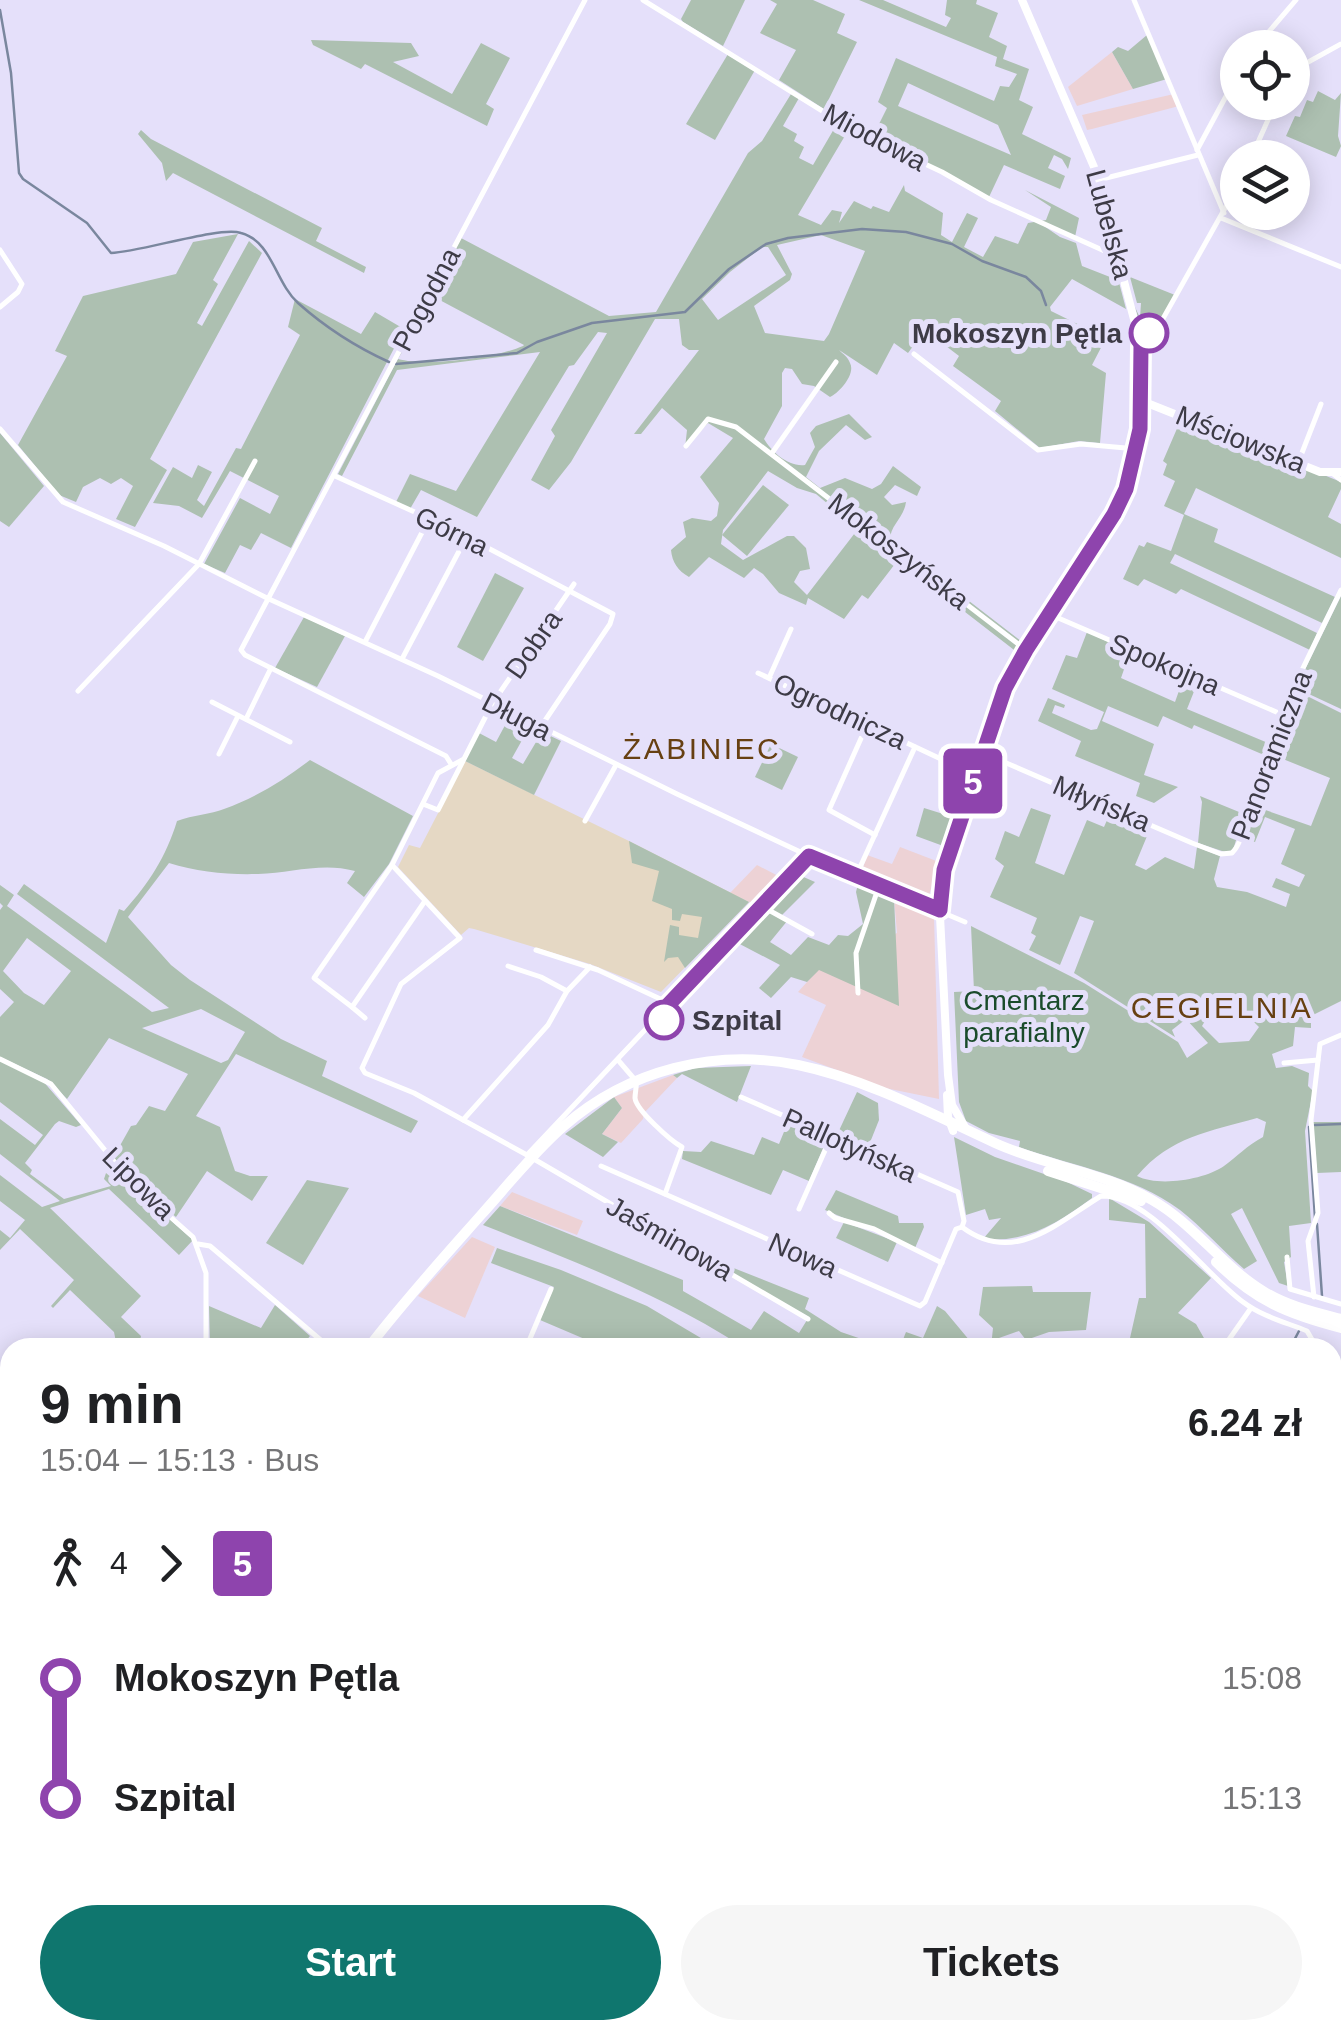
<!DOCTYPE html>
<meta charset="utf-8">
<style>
body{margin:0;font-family:Helvetica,sans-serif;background:#f6f6f6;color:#202124;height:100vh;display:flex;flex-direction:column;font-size:38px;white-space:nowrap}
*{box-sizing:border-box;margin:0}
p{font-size:32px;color:#757577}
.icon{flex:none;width:55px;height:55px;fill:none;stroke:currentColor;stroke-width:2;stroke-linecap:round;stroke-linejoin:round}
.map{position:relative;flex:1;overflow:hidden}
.panel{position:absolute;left:0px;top:1338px;width:1342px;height:702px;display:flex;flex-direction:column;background:#fff;border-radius:30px 30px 0 0;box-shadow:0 5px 25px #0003}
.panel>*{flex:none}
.badge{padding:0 20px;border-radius:8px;font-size:35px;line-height:65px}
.buttons{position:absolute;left:1220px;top:30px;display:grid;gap:20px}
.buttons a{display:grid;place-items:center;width:90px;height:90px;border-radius:50%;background:#fff;box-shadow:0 5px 25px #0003;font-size:50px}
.map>.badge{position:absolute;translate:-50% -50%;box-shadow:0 0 0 5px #fff}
.legs{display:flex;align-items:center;gap:15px;height:110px;padding:0 40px;font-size:32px}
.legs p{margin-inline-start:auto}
.head{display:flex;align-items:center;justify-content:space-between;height:170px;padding:0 40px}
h1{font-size:55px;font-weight:700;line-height:75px}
.action{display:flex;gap:20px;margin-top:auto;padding:20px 40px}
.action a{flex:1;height:115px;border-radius:60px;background:#0f766e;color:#fff;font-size:40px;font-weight:700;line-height:115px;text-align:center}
.action a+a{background:#f6f6f6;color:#202124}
ul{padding:0 40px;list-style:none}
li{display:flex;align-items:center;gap:35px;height:120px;font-size:38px}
li i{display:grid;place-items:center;width:15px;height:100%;margin:0 12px;background:currentColor}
li i::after{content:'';width:25px;height:25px;margin:-12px;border:8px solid;border-radius:50%;background:#fff}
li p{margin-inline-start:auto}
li:first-child i{background:linear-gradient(#0000 50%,currentColor 0)}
li:last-child i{background:linear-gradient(currentColor 50%,#0000 0)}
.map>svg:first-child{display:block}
.commercial{fill:#edd2d5}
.medical{fill:#e5d8c4}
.green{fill:#adc0b1;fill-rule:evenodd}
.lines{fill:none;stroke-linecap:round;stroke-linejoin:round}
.stream{stroke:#7a879e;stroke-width:2.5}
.street{stroke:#fff;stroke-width:5}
.secondary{stroke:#fff;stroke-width:8}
.primary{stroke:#fff;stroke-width:10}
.line-1-casing{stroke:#fff;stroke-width:22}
.line-1{stroke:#8e44ad;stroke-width:15}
.stop-1-dot{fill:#fff;stroke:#8e44ad;stroke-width:5}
.labels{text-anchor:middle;stroke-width:10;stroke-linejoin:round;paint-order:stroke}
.street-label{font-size:28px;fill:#3d3b46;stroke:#e5e0fa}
.stop-label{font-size:28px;font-weight:bold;fill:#3d3b46;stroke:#e5e0fa;text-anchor:end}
.park-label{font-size:28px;fill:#1a4b2b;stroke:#e5e0fa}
.neighbourhood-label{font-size:30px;letter-spacing:2.5px;fill:#674012;stroke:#e5e0fa}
</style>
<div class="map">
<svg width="1341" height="2039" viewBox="0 0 1341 2039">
<rect width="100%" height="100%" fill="#e5e0fa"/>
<g class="commercial">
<polygon points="1112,52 1133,89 1077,106 1068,87"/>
<polygon points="1174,94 1179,106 1092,129 1087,130 1082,115"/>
<polygon points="900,847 939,862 927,902 861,874 867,855 892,864"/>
<polygon points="757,865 784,879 758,906 730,893"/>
<polygon points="894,898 934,917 939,1099 885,1088 802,1057 826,1005 798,992 818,970 897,933"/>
<polygon points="673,1075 677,1078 644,1113 643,1119 621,1143 602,1134 622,1108 614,1097"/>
<polygon points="512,1192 583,1221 577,1235 500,1206"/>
<polygon points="472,1237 495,1247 465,1318 418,1296"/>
</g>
<polygon class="medical" points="465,761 629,841 749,902 661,992 590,964 474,929 469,928 461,935 398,867 409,845 420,848"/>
<g class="green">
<polygon points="691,0 745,0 723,46 683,22 681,19"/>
<polygon points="770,0 813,0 845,14 837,33 857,42 824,109 779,80 796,50 760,33 777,4"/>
<path d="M859,0H883L946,27L951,18L945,15L947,0H977L976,4L998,13L989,37L1007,46L1003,59L1029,69L1019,100L1033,107L1022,134L1071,158L1068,169L1062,159L1054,155L1048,168L1065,176L1060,189L1004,165L989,197L872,138L887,108L878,102L896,58L994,101L1000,86L1009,87L1017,74L995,66L997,57ZM908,83L998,125L1011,155L898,106Z"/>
<polygon points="1147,35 1167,79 1133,89 1112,52 1118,47 1128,51"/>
<polygon points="311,40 411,43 419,56 393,62 452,94 481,43 510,58 486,104 494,109 487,126 365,64 361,69 313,45"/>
<polygon points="728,54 755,70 715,140 686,124"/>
<polygon points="1318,91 1335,100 1341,93 1338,136 1341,146 1336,157 1286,136 1295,116 1300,117 1307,100 1313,102"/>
<path d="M791,94L799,98L783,126L797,134L794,141L804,147L799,158L813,165L838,122L849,129L798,215L821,225L832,210L842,212L839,223L854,201L871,209L873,206L889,212L904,185L905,191L943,213L941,235L952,242L967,213L978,218L964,247L983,257L995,236L1018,244L1028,223L1046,220L1051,207L1025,190L1079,218L1075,237L1041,224L1060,237L1076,243L1082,266L1110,277L1116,271L1126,309L1072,279L1050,307L1051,311L1106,338L1092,365L1106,373L1100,443L1079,441L1040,448L995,411L1001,401L953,366L959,356L925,330L908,353L894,343L877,375L839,350C843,354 848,357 850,363C856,374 839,393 830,397L814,386L802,384L792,369L785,368L782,373V406L764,439C772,452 788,467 805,465L815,447L810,433L816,426L849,414L872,437L865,440L846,425L819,451L806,477L820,488L845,478L872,489L881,484L893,466L921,487L917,496L895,485L884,497L892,505L906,502C904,518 890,525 890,540L1021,641L1018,653L898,560L868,599L862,595L844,619L808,598L806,605L779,593L763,574L754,568L744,578L709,557L689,577C678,571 672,562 671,550L686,537L683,522L692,518L711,521L717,516L719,503L700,477L733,438L708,423L685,448L687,430L662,408L641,434H634L699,350H689L682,345L679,319H655L571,462L549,490L531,480L555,436L551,430L607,333L598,332L574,365L569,366L477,517L421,490L410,509L396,502L410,474L456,491L540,352L397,370L342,476L338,474L461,238L609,316L656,312L748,153L762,141ZM821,235L865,251L829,334L824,341L765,333L754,306L790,280L792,274L777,245ZM762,247H768L786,275L718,320L702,299L730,272ZM434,297L524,345L523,346C495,358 428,367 398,359ZM768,471L797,488L816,494L858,529L807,595L794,582L800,571L810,569L806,548L794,536H787L743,560L721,544L723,530Z"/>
<polygon points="141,130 151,139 322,228 316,241 366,267 364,273 173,173 166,181 162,163 138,134"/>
<polygon points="238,234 213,280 218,284 197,323 202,326 249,241 262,253 150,459 167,470 135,527 116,519 133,486 121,478 111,484 100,478 83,487 76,502 59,495 18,445 67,356 55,351 83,296 176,274 193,242"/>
<polygon points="1130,277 1175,295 1162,318 1149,317 1146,335 1142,329 1144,337 1149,340 1145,341 1135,307 1140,318 1141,303 1137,303"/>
<polygon points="295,299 361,334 375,312 404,329 291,548 261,533 251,550 240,545 225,573 204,564 240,498 270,514 279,496 230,471 202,518 179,506 153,503 173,467 192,478 198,465 212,472 197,500 204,506 236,448 241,449 300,335 288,327"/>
<polygon points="1182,417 1341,482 1341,489 1328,517 1341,524 1341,558 1196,488 1184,514 1218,529 1214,542 1335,597 1322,623 1175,554 1170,563 1317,633 1310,650 1181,589 1176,594 1144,579 1138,586 1123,579 1139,545 1144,547 1147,542 1171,551 1184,515 1164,506 1175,481 1163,475 1167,464 1163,461"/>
<polygon points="0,433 44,486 9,527 0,521"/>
<polygon points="763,485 789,505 747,556 722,535"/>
<polygon points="495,573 524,588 483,661 457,647"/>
<polygon points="1341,596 1341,709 1296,688"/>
<polygon points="304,617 345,636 317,687 275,668"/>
<polygon points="1087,632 1130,652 1121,678 1175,702 1185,674 1199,679 1187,709 1268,743 1264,755 1194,725 1192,729 1163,716 1158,727 1108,706 1102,721 1154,744 1144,775 1178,787 1154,803 1136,796 1140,783 1075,756 1081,741 1038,721 1048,698 1065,705 1064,708 1055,705 1052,713 1091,730 1097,729 1104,712 1052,689 1066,655 1077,658"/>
<path d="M1297,691L1341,713V1001L1311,1016V1028L1295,1027L1293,1046L1272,1054L1276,1068L1292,1066L1309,1073L1308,1086L1313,1091L1305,1131L1311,1223L1289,1226L1291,1257L1284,1262L1288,1286L1279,1283L1242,1208L1231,1214L1257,1261L1244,1269C1222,1250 1202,1227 1180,1210C1133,1175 1072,1166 1019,1147L1020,1141L989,1133L966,1121L959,1102L954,992L974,991L971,926L1084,983L1178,1042L1187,1058L1208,1043L1186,1019L1172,1030L1175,1037L1074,973L1094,921L1080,916L1060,965L1029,950L1036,936L1031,933L1037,918L990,897L1004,866L995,859L1005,831L1019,837L1031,808L1051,815L1035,863L1064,875L1087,820L1104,827L1111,811L1150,829L1135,865L1146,870L1165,857L1194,869L1197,847L1220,856L1214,879L1217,887L1247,892L1286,907L1290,894L1272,887L1276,878L1299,887L1305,875L1281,864L1295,829L1265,817L1255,842L1244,838L1251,805L1311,826L1330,778L1278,757L1267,756L1293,693ZM1243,1011L1259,1027L1249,1041L1219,1043L1202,1026L1208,1016ZM1257,1118L1266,1122L1263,1137C1246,1146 1238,1156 1224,1166C1204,1180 1158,1187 1137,1176C1171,1136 1209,1132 1257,1118Z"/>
<polygon points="510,716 530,726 512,758 523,764 542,732 561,741 534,795 465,761 479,733 496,742"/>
<polygon points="771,744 798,757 782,790 755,777"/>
<path d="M310,760L413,816L389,864L364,897L347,883L355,871C322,862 291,873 258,874C229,875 197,872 169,863L128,917L171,965L190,980L281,1039L327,1061L322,1076L418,1121L411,1133L236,1054L196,1116L220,1127L235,1171L250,1176H268L252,1201L207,1171L176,1217L139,1187L113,1158L131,1126L136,1125L149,1106L165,1111L188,1074L109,1038L67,1099L47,1079L0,1057V1017L14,1002L0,989V910L3,906L0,903V885L14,895L7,906L152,1012L169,1008L17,894L24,884L106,943L119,909L124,911C149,883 166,857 177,821C193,815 211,814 224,809C255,798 284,780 310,760ZM27,938L71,971L44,1005L24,993L3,971ZM201,1009L245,1032L228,1060L221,1063L142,1028Z"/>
<polygon points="1200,796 1244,814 1233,850 1225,852 1198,843 1202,802"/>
<polygon points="924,808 956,818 946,847 916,836"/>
<polygon points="629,841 749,902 685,968 678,957 668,958 664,962 670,925 679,927 679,935 698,938 702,917 682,914 680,921 672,920 672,909 652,901 659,871 632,863"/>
<polygon points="799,875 815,882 782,915 788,920 770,942 791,955 808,937 829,945 838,935 848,936 863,924 856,892 858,884 894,898 899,1006 819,970 807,982 791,977 771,998 759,988 780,965 734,941"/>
<polygon points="0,1061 42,1080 81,1125 76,1127 59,1121 55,1124 25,1163 32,1170 30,1174 64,1199 111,1186 104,1179 106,1173 119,1184 126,1181 193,1240 179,1255 109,1189 50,1208 141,1296 121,1317 141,1336 139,1347 117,1347 114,1332 70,1290 53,1308 51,1306 74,1280 20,1229 0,1250 0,1230 10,1238 25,1220 0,1201 0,1175 42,1207 60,1201 0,1154 0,1119 35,1145 43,1135 0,1102"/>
<polygon points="751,1066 737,1102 682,1074 677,1078 673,1075 695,1068"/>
<polygon points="857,1092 878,1103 879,1120 867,1150 836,1137"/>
<polygon points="614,1097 622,1108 602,1134 618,1142 603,1157 565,1134"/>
<polygon points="788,1122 827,1139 809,1181 783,1170 771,1195 682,1159 683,1151 701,1152 711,1141 754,1155 762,1137 779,1144"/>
<polygon points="1313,1122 1341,1122 1341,1172 1317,1173"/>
<path d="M954,1137L995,1157L1067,1182L1092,1194V1198C1058,1223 1027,1243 983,1239L1001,1218L989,1220L985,1209L966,1215Z"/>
<polygon points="307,1180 349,1188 303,1265 266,1243"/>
<polygon points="836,1190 898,1216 899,1223 923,1223 924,1227 915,1248 825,1210"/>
<polygon points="1109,1198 1149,1222 1211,1278 1178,1313 1196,1324 1209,1347 1128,1347 1139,1298 1146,1298 1145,1224 1109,1220"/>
<path d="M500,1206L683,1280V1291L751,1330L764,1311L799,1333L807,1320L714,1264L716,1261L809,1298L805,1309L841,1332L885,1347H738L740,1345C660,1294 571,1260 483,1225Z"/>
<polygon points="844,1222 897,1242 888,1262 836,1238"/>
<polygon points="497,1248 561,1270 647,1306 716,1347 585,1347 587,1340 540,1320 554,1287 491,1263"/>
<polygon points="1032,1286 1033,1292 1091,1292 1086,1330 1049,1332 1026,1340 1019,1331 999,1338 999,1347 991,1347 993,1328 979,1315 983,1287"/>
<polygon points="275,1305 310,1336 301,1347 210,1347 209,1306 261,1328"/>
<polygon points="937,1306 945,1311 975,1347 900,1347 906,1332 923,1338"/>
<polygon points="1341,1802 1341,1930 1333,1935 1333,1805"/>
<polygon points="634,2030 784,2030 766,2039 639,2039"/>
<polygon points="1095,2030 1312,2030 1314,2039 1105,2039"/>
</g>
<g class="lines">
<g class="stream">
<path d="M0,10L11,73L19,173L23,179L87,223L111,253C141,252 219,226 241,233C272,241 275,282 298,303C325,327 356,347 389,362"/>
<polyline points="396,364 517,353 537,342 592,323 685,312 729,269 766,244 788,238 862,229 906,232 952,244 982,261 1026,277 1041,291 1046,305"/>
<polyline points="1315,1125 1341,1124"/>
<polyline points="1309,1127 1315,1218"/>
<polyline points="1317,1224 1322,1296"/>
<polyline points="1290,1348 1299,1331"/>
<polyline points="1332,1648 1336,1657"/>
</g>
<g class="street">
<polyline points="643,0 853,130 942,172 991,200 1109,253 1117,252"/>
<polyline points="1134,0 1224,213"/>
<polyline points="1255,48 1296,0"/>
<polyline points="1292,71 1341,44"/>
<polyline points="1197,150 1238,74"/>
<polyline points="1251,158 1276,102"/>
<polyline points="1098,180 1198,155"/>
<polyline points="1221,218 1341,267"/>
<polyline points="0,250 22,284 18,292 0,307"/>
<polyline points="1141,346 1151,340 1238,185"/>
<polyline points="914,354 1038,450 1081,444 1137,449"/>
<polyline points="0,429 63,502 164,546 269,599 438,676 677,794 809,856 965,922"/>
<polyline points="686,446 708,419 736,427 1026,650"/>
<polyline points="772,453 836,362"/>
<polyline points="1298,463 1321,404"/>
<polyline points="1332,473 1341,480"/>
<polyline points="335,476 450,528 613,614 610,624 540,728"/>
<polyline points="574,584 492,704 464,759 438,773 392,865 460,938 401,984 362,1068 365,1073 414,1093 527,1155 808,1319"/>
<polyline points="1049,614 1281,714"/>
<polyline points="365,642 429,519"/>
<polyline points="402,659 466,538"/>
<polyline points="758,673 975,775"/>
<polyline points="769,678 791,629"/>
<polyline points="78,691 199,564 255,461"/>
<polyline points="212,702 290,742"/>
<polyline points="246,719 271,668"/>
<polyline points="867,725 829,810 875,835"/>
<path d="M983,753L1192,843L1221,854L1232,853C1244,841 1244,820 1249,803C1271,728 1307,660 1341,590"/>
<polyline points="219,754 238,716"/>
<polyline points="451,764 446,756 245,655 241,650 585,0"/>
<polyline points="423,804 438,810 463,761"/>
<polyline points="585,821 616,765"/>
<polyline points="392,865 314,978 352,1007 425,901"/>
<polyline points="856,876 915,747"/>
<polyline points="763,907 812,934"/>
<polyline points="536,950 598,970 669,1003"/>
<polyline points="508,966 541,977 567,991"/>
<polyline points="858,993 856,953 879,886"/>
<polyline points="352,1007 365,1018"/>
<polyline points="0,1059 51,1084 131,1182 193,1237 206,1273 206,1348"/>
<path d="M618,1060L636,1081C637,1087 635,1092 635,1098C636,1110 671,1141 682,1147L665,1194"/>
<polyline points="1284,1063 1318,1060"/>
<path d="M741,1097L958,1192L964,1221L962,1227C1014,1266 1057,1223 1101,1196C1150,1195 1205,1275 1243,1302C1263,1317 1285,1322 1307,1331L1317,1348"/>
<polyline points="463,1120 548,1025 567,991 590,967"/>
<polyline points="527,1155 809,856"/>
<polyline points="601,1166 920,1306 925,1302 956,1229 962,1227"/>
<polyline points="799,1209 831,1137"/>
<polyline points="829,1213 835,1218 874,1229 942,1263"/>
<polyline points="198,1244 210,1246 330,1348"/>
<polyline points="1287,1257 1290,1289 1341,1304"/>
<polyline points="1314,1297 1308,1241 1318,1213 1311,1120 1320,1044 1341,1035"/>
<polyline points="526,1348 551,1289"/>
<polyline points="1223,1348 1251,1308"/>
<polyline points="1332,1383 1341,1406"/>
<polyline points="0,1385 10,1390"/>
<polyline points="1332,1423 1341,1420"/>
<polyline points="1332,1497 1341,1493"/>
<polyline points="0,1580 10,1565"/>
<polyline points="1332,1745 1341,1747"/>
<polyline points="1332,1939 1341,1938"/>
<polyline points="1332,1973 1341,1942"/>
<polyline points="39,2030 55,2039"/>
<polyline points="283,2030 299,2039"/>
<polyline points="354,2030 356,2031"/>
<polyline points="1093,2030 1103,2039"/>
<polyline points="1317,2030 1317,2036 1325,2039"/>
<polyline points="6,2039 10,2027"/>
<polyline points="248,2039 252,2030"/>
<polyline points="551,2039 568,2030"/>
<polyline points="982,2039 998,2030"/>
<polyline points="1201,2039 1202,2030"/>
</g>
<g class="secondary">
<polyline points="1142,401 1320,472 1341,472"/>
<polyline points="947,1095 948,1117 953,1131"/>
<polyline points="965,1127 952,1105 948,1075 939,896 943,870 1005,688 1026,650 1114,514 1129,481 1140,429 1141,346 1094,167 1022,0"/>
<polyline points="1332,1800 1341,1796"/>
<polyline points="631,2030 636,2039"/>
<polyline points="989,2030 990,2039"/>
<polyline points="788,2039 806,2030"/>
</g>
<g class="primary">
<polyline points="1048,1171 1141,1201"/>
<path d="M1216,1262C1256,1301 1287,1314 1341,1328"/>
<path d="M368,1348C404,1301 443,1258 481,1215C508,1185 534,1152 564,1126C628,1070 715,1048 798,1065C866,1079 932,1114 995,1143C1045,1166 1104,1172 1152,1200C1194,1224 1222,1266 1263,1291C1287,1306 1314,1312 1341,1319"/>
<polyline points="0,1894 10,1865"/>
</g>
</g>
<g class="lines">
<defs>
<polyline id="line-1" points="664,1020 661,1013 669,1004 809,856 940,910 944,870 1005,688 1026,650 1114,514 1126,489 1140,429 1141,346 1148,344 1154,336 1149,333"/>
</defs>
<use href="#line-1" class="line-1-casing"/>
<use href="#line-1" class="line-1"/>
</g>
<g class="stop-1-dot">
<circle cx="1149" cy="333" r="18"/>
<circle cx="664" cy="1020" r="18"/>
</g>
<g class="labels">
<g class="street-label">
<text transform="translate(875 137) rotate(28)" y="10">Miodowa</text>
<text transform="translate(1110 224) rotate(75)" y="10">Lubelska</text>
<text transform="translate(426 299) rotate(-62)" y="10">Pogodna</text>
<text transform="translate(1241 439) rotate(22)" y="10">Mściowska</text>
<text transform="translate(452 531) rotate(26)" y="10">Górna</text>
<text transform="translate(899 551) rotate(38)" y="10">Mokoszyńska</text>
<text transform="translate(533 644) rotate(-55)" y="10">Dobra</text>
<text transform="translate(1165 664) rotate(23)" y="10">Spokojna</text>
<text transform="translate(840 711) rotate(25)" y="10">Ogrodnicza</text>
<text transform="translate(517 716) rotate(27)" y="10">Długa</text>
<text transform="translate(1271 755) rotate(-69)" y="10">Panoramiczna</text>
<text transform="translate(1102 803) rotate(23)" y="10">Młyńska</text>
<text transform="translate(850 1145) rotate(24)" y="10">Pallotyńska</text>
<text transform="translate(139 1183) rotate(45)" y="10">Lipowa</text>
<text transform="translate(670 1238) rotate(30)" y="10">Jaśminowa</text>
<text transform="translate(803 1255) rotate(24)" y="10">Nowa</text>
</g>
<g class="stop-label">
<text x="1122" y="343">Mokoszyn Pętla</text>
<text x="692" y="1030" text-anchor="start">Szpital</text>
</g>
<g class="park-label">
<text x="1024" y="1010">Cmentarz<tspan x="1024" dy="32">parafialny</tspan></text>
</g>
<g class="neighbourhood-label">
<text x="702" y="759">ŻABINIEC</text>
<text x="1222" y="1018">CEGIELNIA</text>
</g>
</g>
</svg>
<div class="buttons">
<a><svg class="icon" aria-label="locate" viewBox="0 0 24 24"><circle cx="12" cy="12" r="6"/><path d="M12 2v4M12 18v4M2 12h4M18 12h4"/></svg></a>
<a><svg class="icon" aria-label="layers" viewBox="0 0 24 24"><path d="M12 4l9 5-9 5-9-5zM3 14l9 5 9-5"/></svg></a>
</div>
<b class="badge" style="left:973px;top:781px;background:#8e44ad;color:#fff">5</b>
<section class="panel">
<div class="head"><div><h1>9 min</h1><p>15:04 – 15:13 · Bus</p></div><b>6.24 zł</b></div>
<div class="legs"><svg class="icon" aria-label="walk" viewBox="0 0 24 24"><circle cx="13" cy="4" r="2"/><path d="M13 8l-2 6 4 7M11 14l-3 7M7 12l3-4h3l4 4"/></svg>4<svg class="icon" aria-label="forward" viewBox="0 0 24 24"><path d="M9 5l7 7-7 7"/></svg><b class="badge" style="background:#8e44ad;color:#fff">5</b></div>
<ul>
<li><i style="color:#8e44ad"></i><b>Mokoszyn Pętla</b><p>15:08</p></li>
<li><i style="color:#8e44ad"></i><b>Szpital</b><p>15:13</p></li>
</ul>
<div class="action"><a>Start</a><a>Tickets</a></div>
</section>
</div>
